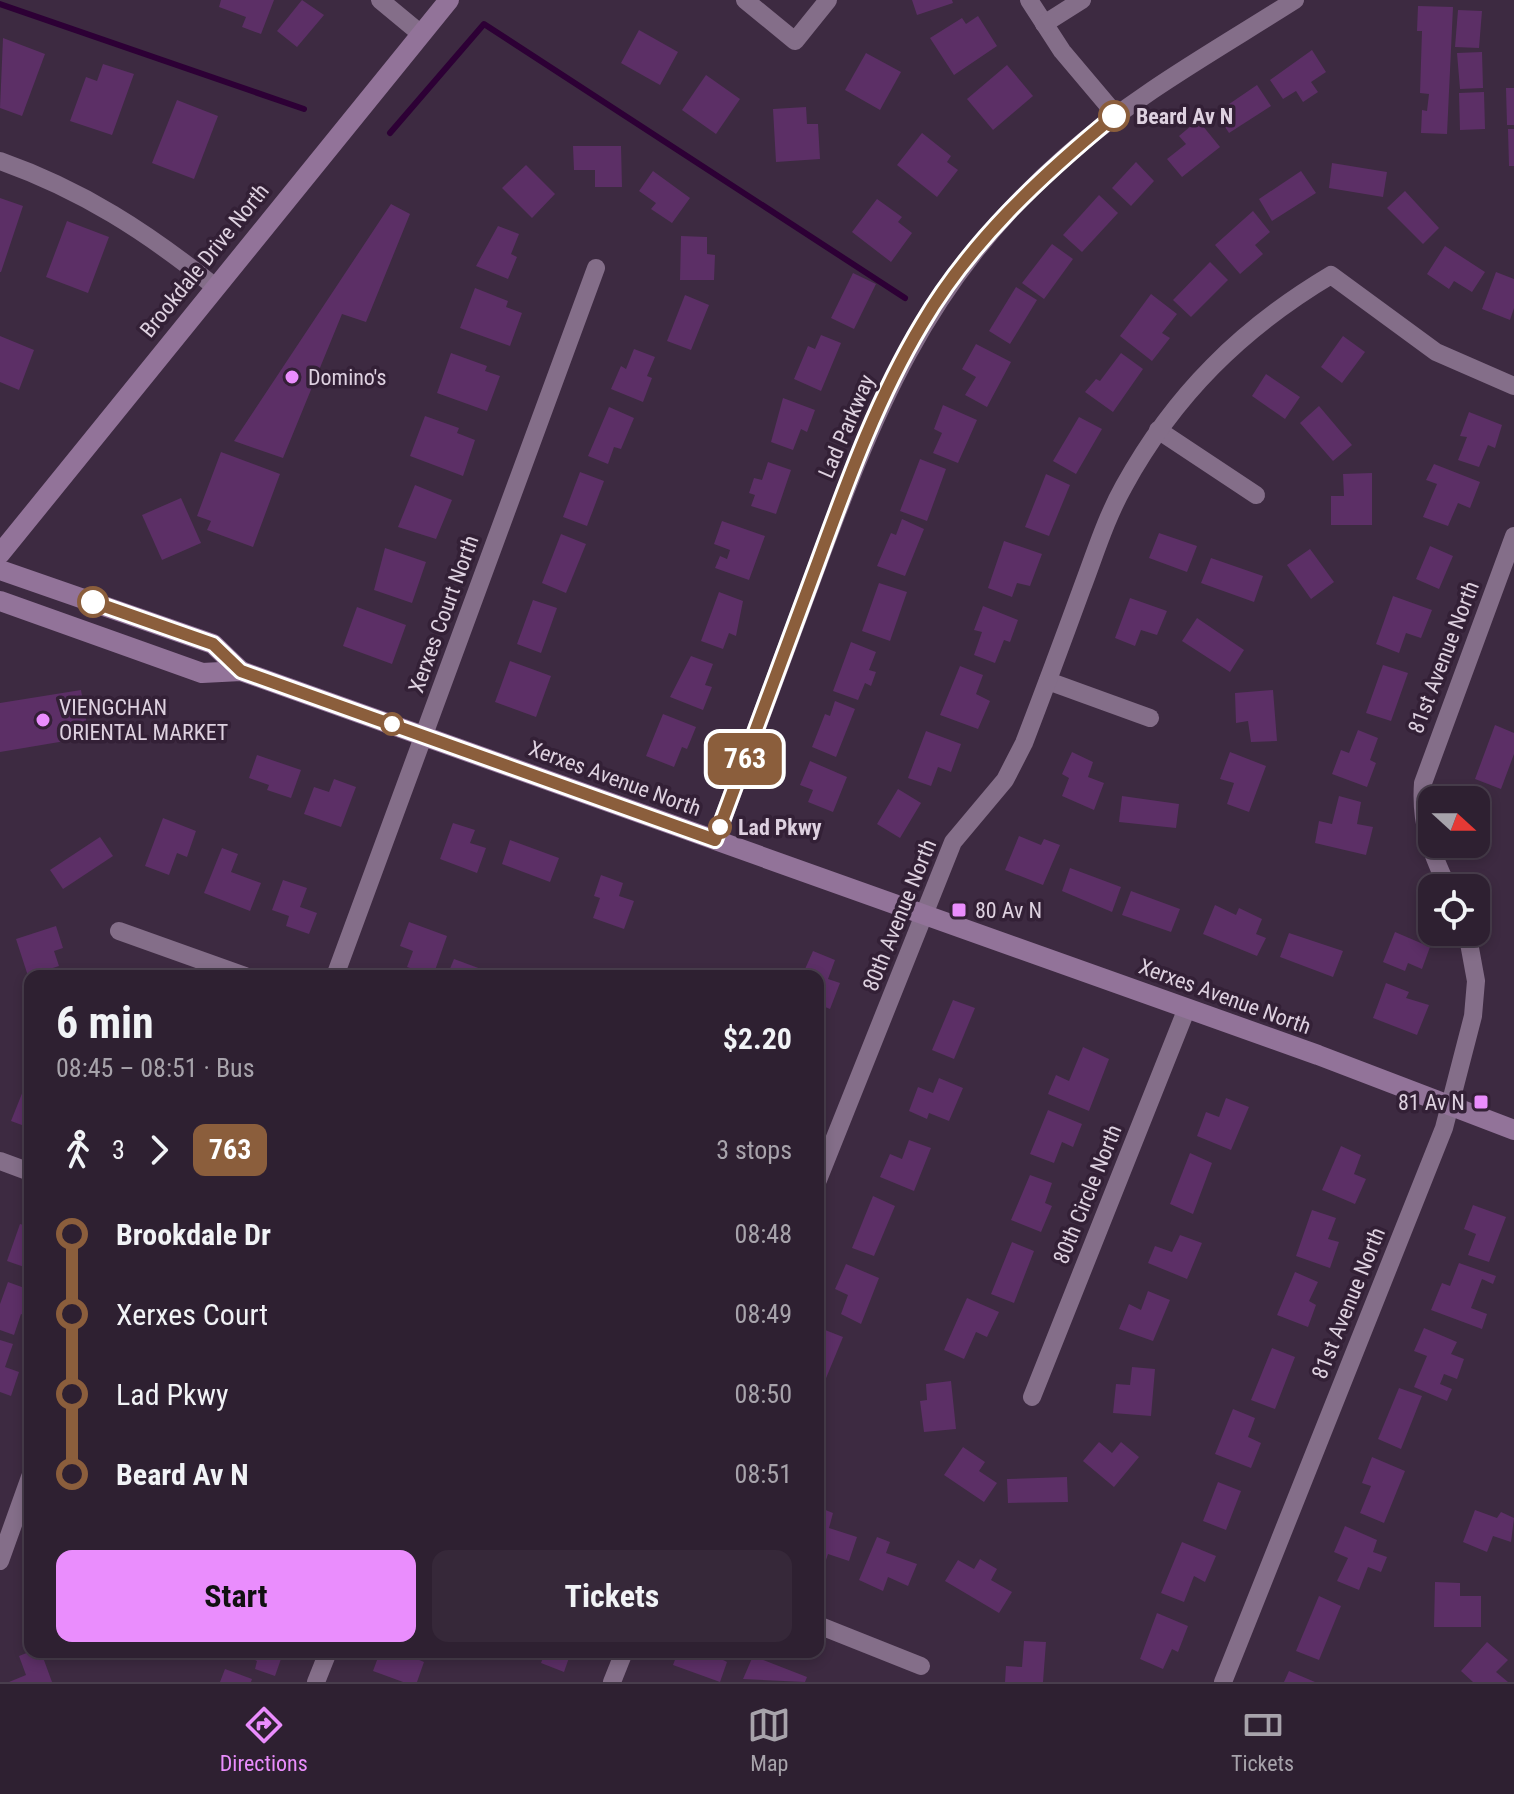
<!DOCTYPE html>
<meta charset="utf-8">
<style>
body{margin:0;font-family:"Roboto Condensed",sans-serif;background:#362839;color:#f1f3f6;height:100vh;display:flex;flex-direction:column;font-size:30px;white-space:nowrap}
*{box-sizing:border-box;margin:0}
p{font-size:26px;color:#a7a3ab}
.icon{flex:none;width:44px;height:44px;fill:none;stroke:currentColor;stroke-width:2;stroke-linecap:round;stroke-linejoin:round}
.map{position:relative;flex:1;overflow:hidden}
.drawer{position:absolute;left:24px;top:970px;width:800px;height:688px;display:flex;flex-direction:column;background:#2e2031;border-radius:16px;box-shadow:0 4px 12px #0003,0 0 0 2px #493e4d}
.drawer>*{flex:none}
.badge{padding:0 16px;border-radius:12px;font-size:28px;line-height:52px}
.needle{width:52px;rotate:111deg}
.tools{position:absolute;left:1418px;top:786px;display:grid;gap:16px}
.tools a{display:grid;place-items:center;width:72px;height:72px;border-radius:16px;background:#2e2031;box-shadow:0 4px 12px #0003,0 0 0 2px #493e4d;font-size:40px}
.map>.badge{position:absolute;translate:-50% -50%;box-shadow:0 0 0 4px #fff}
.legs{display:flex;align-items:center;gap:12px;height:88px;padding:0 32px;font-size:26px}
.legs p{margin-inline-start:auto}
.head{display:flex;align-items:center;justify-content:space-between;height:136px;padding:0 32px}
h1{font-size:44px;font-weight:700;line-height:60px}
.primary-button{display:flex;gap:16px;margin-top:auto;padding:16px 32px}
.primary-button a{flex:1;height:92px;border-radius:16px;background:#ea8dfd;color:#111;font-size:32px;font-weight:700;line-height:92px;text-align:center}
.primary-button a+a{background:#362839;color:#f1f3f6}
ul{padding:0 32px;list-style:none}
li{display:flex;align-items:center;gap:28px;height:80px;font-size:30px}
li i{display:grid;place-items:center;width:12px;height:100%;margin:0 10px;background:currentColor}
li i::after{content:'';width:20px;height:20px;margin:-10px;border:6px solid;border-radius:50%;background:#2e2031}
li p{margin-inline-start:auto}
li:first-child i{background:linear-gradient(#0000 50%,currentColor 0)}
li:last-child i{background:linear-gradient(currentColor 50%,#0000 0)}
.tab-bar{display:flex;justify-content:space-around;align-items:center;height:112px;border-top:2px solid #493e4d;background:#2e2031;font-size:22px;color:#a7a3ab}
.tab-bar a{display:grid;justify-items:center;gap:4px}
.tab-bar .on{color:#ea8dfd}
.map>svg:first-child{display:block}
.lines{fill:none;stroke-linecap:round;stroke-linejoin:round}
.stream{stroke:#2d0035;stroke-width:6}
.building{fill:#5c2f66}
.street{stroke:#846e89;stroke-width:18}
.secondary{stroke:#927399;stroke-width:20}
.line-1-casing{stroke:#fff;stroke-width:18}
.line-1{stroke:#8b5e3c;stroke-width:12}
.stop-1-dot{fill:#fff;stroke:#8b5e3c;stroke-width:4}
.poi-dot{fill:#ea8dfd;stroke:#332036;stroke-width:3}
.labels{text-anchor:middle;stroke-width:7;stroke-linejoin:round;paint-order:stroke}
.stop-label{font-size:22px;font-weight:bold;fill:#ded1e0;stroke:#332036;text-anchor:start}
.street-label{font-size:22px;fill:#ded1e0;stroke:#332036}
.poi-label{font-size:22px;fill:#ded1e0;stroke:#332036;text-anchor:start}
</style>
<div class="map">
<svg width="1514" height="1682" viewBox="0 0 1514 1682">
<rect width="100%" height="100%" fill="#3d2a41"/>
<g class="lines">
<g class="stream">
<polyline points="0,4 304,109"/>
<polyline points="390,133 484,24 905,298"/>
</g>
</g>
<g class="building">
<polygon points="221,0 274,0 261,34 242,27 246,17 219,7"/>
<polygon points="302,0 324,15 297,47 277,31"/>
<polygon points="912,0 952,0 953,3 917,15"/>
<polygon points="1418,6 1453,7 1447,134 1421,133 1422,110 1427,111 1429,94 1420,93 1422,31 1417,31"/>
<polygon points="1458,10 1482,11 1479,48 1455,47"/>
<polygon points="978,16 997,46 954,75 930,38 962,18 966,24"/>
<polygon points="639,30 678,52 660,85 621,63"/>
<polygon points="3,38 45,54 22,116 0,108"/>
<polygon points="1312,50 1326,72 1311,82 1318,92 1303,102 1296,91 1283,99 1270,80"/>
<polygon points="1482,52 1483,88 1460,89 1457,53"/>
<polygon points="866,53 901,72 880,110 845,90"/>
<polygon points="103,64 134,74 112,135 70,121 86,77 97,81"/>
<polygon points="1007,65 1033,96 993,130 967,99"/>
<polygon points="706,75 740,99 716,134 682,110"/>
<polygon points="1257,85 1271,106 1229,133 1216,113"/>
<polygon points="1506,88 1514,88 1514,125 1507,125"/>
<polygon points="1484,92 1485,129 1460,130 1459,93"/>
<polygon points="177,100 218,116 194,179 152,163"/>
<polygon points="806,107 807,124 818,124 820,159 776,162 773,109"/>
<polygon points="1198,120 1220,147 1182,177 1167,159 1186,144 1179,136"/>
<polygon points="1508,129 1514,129 1514,166 1509,166"/>
<polygon points="922,133 951,156 947,162 958,170 937,197 897,165"/>
<polygon points="573,146 621,146 622,187 595,187 595,170 574,170"/>
<polygon points="1136,162 1154,181 1131,206 1112,188"/>
<polygon points="1332,163 1387,172 1383,197 1329,188"/>
<polygon points="526,165 555,194 532,218 502,188"/>
<polygon points="653,171 690,198 672,223 651,209 656,203 639,191"/>
<polygon points="1301,171 1316,193 1272,221 1259,199"/>
<polygon points="1405,191 1439,228 1423,244 1387,208"/>
<polygon points="1099,195 1118,213 1082,252 1063,235"/>
<polygon points="0,198 23,206 1,272 0,272"/>
<polygon points="877,199 902,217 898,222 912,233 891,262 852,232"/>
<polygon points="391,204 410,214 366,322 342,314 283,458 234,441"/>
<polygon points="1253,211 1270,232 1255,245 1263,254 1240,274 1215,245"/>
<polygon points="67,221 109,237 88,293 46,277"/>
<polygon points="498,226 519,234 511,254 517,257 508,279 476,266"/>
<polygon points="681,236 707,237 707,254 715,255 714,280 680,280"/>
<polygon points="1052,244 1073,259 1044,299 1022,283"/>
<polygon points="1445,246 1485,272 1472,292 1454,281 1449,289 1427,274"/>
<polygon points="1210,262 1228,280 1191,317 1173,300"/>
<polygon points="1496,272 1514,279 1514,308 1510,320 1482,309"/>
<polygon points="853,273 876,284 854,329 831,318"/>
<polygon points="1016,287 1037,300 1010,344 989,331"/>
<polygon points="475,288 508,301 506,307 522,313 510,346 460,328"/>
<polygon points="1151,294 1177,314 1162,333 1170,338 1152,361 1120,336"/>
<polygon points="685,295 709,305 691,350 667,341"/>
<polygon points="821,335 841,343 821,391 794,379 808,346 815,349"/>
<polygon points="0,336 34,350 19,390 0,382"/>
<polygon points="1343,336 1365,352 1342,383 1321,367"/>
<polygon points="976,344 1011,362 987,407 965,395 976,377 962,369"/>
<polygon points="634,349 655,357 647,376 652,378 643,402 611,389 621,366 626,369"/>
<polygon points="451,353 487,366 485,371 500,376 487,411 437,393"/>
<polygon points="1121,353 1143,369 1113,412 1085,392 1096,379 1100,381"/>
<polygon points="1266,374 1300,397 1285,419 1252,396"/>
<polygon points="783,398 815,410 807,432 801,429 793,450 771,442"/>
<polygon points="943,405 977,420 958,463 933,453 942,433 934,429"/>
<polygon points="1319,406 1352,445 1333,461 1300,423"/>
<polygon points="609,407 634,418 621,449 614,447 608,464 588,456"/>
<polygon points="1469,412 1502,425 1495,448 1488,445 1479,467 1458,460 1467,437 1460,436"/>
<polygon points="425,416 459,428 457,433 475,440 463,476 410,456"/>
<polygon points="1079,417 1102,429 1076,474 1053,461"/>
<polygon points="221,452 280,474 253,547 207,530 211,521 197,516"/>
<polygon points="920,459 946,469 927,521 900,511"/>
<polygon points="768,462 791,470 776,514 751,506 755,495 749,493 754,478 762,480"/>
<polygon points="1434,464 1480,482 1470,508 1458,503 1448,526 1423,517 1437,484 1426,480"/>
<polygon points="580,472 604,481 587,526 563,517"/>
<polygon points="1372,473 1372,525 1331,525 1331,496 1344,496 1343,474"/>
<polygon points="1046,474 1070,485 1049,536 1025,527"/>
<polygon points="415,485 452,500 436,539 398,527"/>
<polygon points="181,498 201,543 162,560 142,515"/>
<polygon points="902,519 924,529 905,576 877,566 891,533 896,535"/>
<polygon points="722,521 765,536 749,580 715,568 720,556 727,559 730,550 714,544"/>
<polygon points="1159,533 1197,546 1187,572 1149,558"/>
<polygon points="561,534 586,544 566,593 542,583"/>
<polygon points="1004,541 1042,554 1030,586 1017,583 1012,597 988,588"/>
<polygon points="1430,546 1453,556 1439,589 1416,579"/>
<polygon points="385,548 426,562 412,603 374,590"/>
<polygon points="1310,549 1334,582 1311,599 1287,565"/>
<polygon points="1211,558 1263,576 1254,602 1201,583"/>
<polygon points="879,583 907,592 890,641 862,631"/>
<polygon points="719,592 743,601 736,636 729,633 723,649 701,641"/>
<polygon points="1393,596 1432,610 1421,638 1406,633 1399,653 1376,644"/>
<polygon points="1130,598 1167,611 1157,635 1141,630 1135,646 1115,638"/>
<polygon points="533,600 557,608 541,653 517,644"/>
<polygon points="983,606 1018,620 1010,642 1004,640 995,663 974,655 982,632 974,630"/>
<polygon points="357,607 406,625 392,664 343,646"/>
<polygon points="1197,618 1244,650 1230,672 1182,641"/>
<polygon points="851,642 876,652 869,670 876,672 871,686 865,683 858,700 833,691"/>
<polygon points="691,656 713,664 705,685 712,687 703,710 670,697"/>
<polygon points="510,661 551,676 536,717 495,702"/>
<polygon points="1383,665 1408,673 1391,721 1366,713"/>
<polygon points="960,666 983,675 976,694 990,701 978,729 940,715"/>
<polygon points="81,690 89,737 0,752 0,703"/>
<polygon points="1273,690 1277,741 1251,742 1248,721 1236,723 1235,693"/>
<polygon points="835,701 855,709 836,757 812,747 825,714 830,716"/>
<polygon points="663,714 696,727 687,749 682,747 674,767 646,756"/>
<polygon points="1495,725 1514,733 1514,754 1501,789 1475,779"/>
<polygon points="1358,730 1378,738 1370,760 1376,763 1367,787 1332,774 1341,750 1349,753"/>
<polygon points="926,731 961,744 951,772 938,767 931,786 908,778"/>
<polygon points="1072,752 1093,762 1088,777 1104,783 1094,810 1062,796 1069,778 1062,774"/>
<polygon points="1230,752 1266,766 1249,812 1227,804 1234,783 1220,779"/>
<polygon points="257,755 301,770 291,798 267,790 269,785 249,778"/>
<polygon points="810,761 847,777 833,812 808,802 813,790 800,785"/>
<polygon points="334,779 356,787 341,827 304,814 314,787 329,792"/>
<polygon points="898,789 921,803 900,838 877,824"/>
<polygon points="1122,796 1179,804 1176,828 1119,822"/>
<polygon points="1339,796 1361,802 1357,824 1373,827 1366,855 1315,843 1319,821 1332,824"/>
<polygon points="163,818 196,831 187,857 177,853 169,875 145,866"/>
<polygon points="453,823 475,830 470,843 486,848 477,873 440,859"/>
<polygon points="1019,836 1041,845 1044,839 1060,845 1043,885 1005,870"/>
<polygon points="100,837 113,856 63,889 50,870"/>
<polygon points="510,840 559,858 550,882 502,864"/>
<polygon points="222,848 238,854 231,872 261,883 250,911 204,893"/>
<polygon points="1070,868 1121,887 1112,912 1062,891"/>
<polygon points="601,875 623,883 619,896 634,901 624,929 593,918 600,898 594,896"/>
<polygon points="283,880 307,888 300,907 317,913 309,934 286,926 289,916 272,910"/>
<polygon points="1131,891 1180,909 1171,932 1122,915"/>
<polygon points="1215,905 1236,915 1239,908 1262,919 1256,934 1266,938 1257,956 1203,934"/>
<polygon points="409,922 447,936 433,976 407,967 413,951 400,946"/>
<polygon points="56,926 63,948 54,951 59,966 28,976 16,939"/>
<polygon points="1395,932 1430,947 1422,969 1408,963 1405,971 1383,962"/>
<polygon points="1289,933 1343,951 1333,977 1280,957"/>
<polygon points="813,951 835,960 828,979 840,983 830,1009 818,1004 818,976 802,976"/>
<polygon points="454,959 500,976 447,976"/>
<polygon points="1386,983 1409,992 1406,998 1429,1005 1417,1035 1373,1018"/>
<polygon points="953,1000 975,1008 954,1059 932,1050"/>
<polygon points="1083,1047 1109,1059 1089,1111 1048,1094 1056,1075 1069,1081"/>
<polygon points="939,1078 963,1088 949,1121 929,1113 927,1119 909,1111 918,1087 933,1093"/>
<polygon points="25,1086 30,1088 30,1128 11,1121"/>
<polygon points="1226,1098 1249,1107 1231,1150 1197,1136 1206,1112 1219,1117"/>
<polygon points="1048,1110 1082,1124 1073,1147 1062,1142 1054,1163 1030,1154"/>
<polygon points="909,1140 931,1148 914,1191 880,1177 890,1154 902,1159"/>
<polygon points="1341,1146 1361,1155 1354,1174 1366,1179 1355,1204 1322,1190"/>
<polygon points="1190,1153 1212,1163 1193,1214 1170,1204"/>
<polygon points="1030,1175 1052,1183 1045,1203 1052,1206 1041,1232 1011,1220"/>
<polygon points="873,1196 895,1206 874,1256 852,1248"/>
<polygon points="1473,1205 1506,1217 1489,1262 1468,1255 1476,1234 1464,1229"/>
<polygon points="1312,1210 1336,1218 1328,1239 1339,1242 1330,1268 1296,1256"/>
<polygon points="20,1224 30,1227 30,1269 7,1261"/>
<polygon points="1180,1235 1202,1243 1187,1279 1148,1263 1155,1246 1172,1252"/>
<polygon points="1012,1242 1034,1251 1014,1303 991,1294"/>
<polygon points="1459,1263 1496,1276 1493,1284 1482,1279 1471,1308 1487,1314 1482,1329 1431,1310 1442,1283 1450,1286"/>
<polygon points="846,1264 879,1278 861,1324 841,1314 848,1295 835,1289"/>
<polygon points="1295,1272 1318,1282 1309,1301 1316,1305 1308,1327 1277,1315"/>
<polygon points="8,1282 30,1290 30,1318 21,1314 14,1335 0,1330 0,1304"/>
<polygon points="1148,1291 1170,1300 1153,1341 1119,1329 1129,1304 1141,1310"/>
<polygon points="967,1298 999,1312 987,1337 976,1332 964,1359 944,1350"/>
<polygon points="820,1328 843,1337 824,1383 818,1381"/>
<polygon points="1424,1328 1457,1342 1451,1354 1464,1359 1457,1379 1444,1374 1440,1384 1452,1389 1447,1401 1414,1387 1427,1356 1414,1351"/>
<polygon points="0,1340 13,1344 5,1367 19,1372 11,1396 0,1392"/>
<polygon points="1272,1348 1295,1357 1275,1409 1251,1400"/>
<polygon points="1132,1367 1155,1369 1151,1416 1113,1413 1116,1384 1130,1385"/>
<polygon points="951,1381 956,1429 924,1432 920,1401 927,1400 926,1384"/>
<polygon points="1399,1388 1422,1396 1401,1449 1378,1439"/>
<polygon points="1233,1409 1255,1418 1248,1437 1261,1443 1251,1468 1215,1454"/>
<polygon points="1099,1442 1112,1453 1121,1442 1139,1457 1114,1487 1083,1461"/>
<polygon points="963,1447 985,1462 979,1471 997,1483 984,1502 944,1475"/>
<polygon points="1372,1457 1405,1471 1384,1523 1360,1513 1371,1486 1362,1483"/>
<polygon points="1067,1477 1068,1502 1008,1503 1007,1479"/>
<polygon points="1218,1482 1241,1491 1226,1530 1203,1521"/>
<polygon points="818,1507 833,1513 829,1528 857,1537 849,1561 828,1554 824,1566 818,1564"/>
<polygon points="1475,1510 1497,1518 1501,1512 1514,1518 1511,1542 1493,1536 1487,1552 1463,1542"/>
<polygon points="1345,1526 1377,1540 1373,1552 1387,1557 1381,1572 1368,1567 1359,1590 1337,1581 1348,1558 1334,1552"/>
<polygon points="877,1537 890,1542 886,1553 917,1564 908,1586 888,1577 883,1591 859,1580"/>
<polygon points="1182,1542 1216,1556 1205,1582 1194,1576 1184,1602 1161,1593"/>
<polygon points="980,1559 997,1569 991,1580 1012,1592 999,1613 945,1581 958,1560 974,1569"/>
<polygon points="1435,1582 1460,1583 1460,1596 1481,1596 1481,1627 1434,1627"/>
<polygon points="1319,1596 1341,1606 1319,1660 1296,1651"/>
<polygon points="1157,1613 1188,1626 1178,1652 1172,1649 1163,1669 1140,1659"/>
<polygon points="1024,1641 1046,1642 1043,1682 1005,1682 1006,1666 1022,1667"/>
<polygon points="1487,1642 1508,1660 1496,1672 1508,1682 1473,1682 1461,1671"/>
<polygon points="29,1652 41,1652 52,1682 9,1682 26,1675 19,1656"/>
<polygon points="238,1652 275,1652 282,1656 275,1676 255,1669 257,1661"/>
<polygon points="380,1652 419,1652 417,1659 424,1662 417,1682 403,1682 373,1671"/>
<polygon points="545,1652 571,1652 564,1672 541,1663"/>
<polygon points="678,1652 707,1652 727,1662 720,1682 673,1665"/>
<polygon points="753,1656 807,1677 805,1682 743,1679"/>
<polygon points="225,1669 252,1679 251,1682 220,1682"/>
<polygon points="1289,1671 1315,1682 1284,1682"/>
</g>
<g class="lines">
<g class="street">
<polyline points="380,0 421,34"/>
<polyline points="745,0 795,41 828,0"/>
<polyline points="1029,0 1062,51 1116,115"/>
<polyline points="1044,24 1082,0"/>
<path d="M0,161C82,190 147,232 214,286"/>
<polyline points="1158,430 1256,495"/>
<polyline points="1048,681 1150,718"/>
<path d="M715,840C747,755 778,670 810,585C874,412 923,282 1066,156C1135,95 1218,49 1295,0"/>
<path d="M1448,888C1431,852 1420,824 1423,783L1514,536"/>
<polyline points="119,931 245,976"/>
<polyline points="335,976 596,268"/>
<polyline points="0,1161 30,1172"/>
<path d="M818,1180L953,842L1005,780L1024,743C1044,691 1063,640 1082,588C1095,554 1106,518 1124,486C1174,395 1242,328 1331,275L1436,352L1514,386"/>
<polyline points="1032,1397 1187,1008"/>
<polyline points="0,1561 30,1477"/>
<polyline points="818,1625 921,1666"/>
<polyline points="316,1682 328,1652"/>
<polyline points="612,1682 624,1652"/>
<polyline points="1223,1682 1444,1128 1473,1016 1476,981 1467,932"/>
</g>
<g class="secondary">
<polyline points="0,554 449,0"/>
<polyline points="0,570 213,644 241,671"/>
<polyline points="0,601 202,673 241,671 1318,1055 1514,1130"/>
</g>
</g>
<g class="lines">
<defs>
<path id="line-1" d="M93,602L213,644L241,671L715,840C750,747 784,654 818,562C848,480 877,399 922,324C970,242 1041,176 1114,116"/>
</defs>
<use href="#line-1" class="line-1-casing"/>
<use href="#line-1" class="line-1"/>
</g>
<g class="stop-1-dot">
<circle cx="1114" cy="116" r="14"/>
<circle cx="93" cy="602" r="14"/>
<circle cx="392" cy="724" r="10"/>
<circle cx="720" cy="827" r="10"/>
</g>
<g class="poi-dot">
<circle cx="292" cy="377" r="8"/>
<circle cx="43" cy="720" r="8"/>
<rect x="951" y="902" width="16" height="16" rx="4"/>
<rect x="1473" y="1094" width="16" height="16" rx="4"/>
</g>
<g class="labels">
<g class="stop-label">
<text x="1136" y="124">Beard Av N</text>
<text x="738" y="835">Lad Pkwy</text>
</g>
<g class="street-label">
<text transform="translate(204 260) rotate(-51)" y="8">Brookdale Drive North</text>
<text transform="translate(846 426) rotate(-67)" y="8">Lad Parkway</text>
<text transform="translate(443 614) rotate(-70)" y="8">Xerxes Court North</text>
<text transform="translate(1443 657) rotate(-69)" y="8">81st Avenue North</text>
<text transform="translate(615 778) rotate(20)" y="8">Xerxes Avenue North</text>
<text transform="translate(899 915) rotate(-68)" y="8">80th Avenue North</text>
<text transform="translate(1225 996) rotate(20)" y="8">Xerxes Avenue North</text>
<text transform="translate(1087 1194) rotate(-68)" y="8">80th Circle North</text>
<text transform="translate(1348 1303) rotate(-68)" y="8">81st Avenue North</text>
</g>
<g class="poi-label">
<text x="308" y="385">Domino's</text>
<text x="59" y="715">VIENGCHAN<tspan x="59" dy="25">ORIENTAL MARKET</tspan></text>
<text x="975" y="918">80 Av N</text>
<text x="1465" y="1110" text-anchor="end">81 Av N</text>
</g>
</g>
</svg>
<div class="tools">
<a><svg class="needle" viewBox="-14 -14 28 28"><path d="M0-13l5 13h-10z" fill="#e53935"/><path d="M0 13l5-13h-10z" fill="#a7a3ab"/></svg></a>
<a><svg class="icon" aria-label="locate" viewBox="0 0 24 24"><circle cx="12" cy="12" r="6"/><path d="M12 2v4M12 18v4M2 12h4M18 12h4"/></svg></a>
</div>
<b class="badge" style="left:745px;top:759px;background:#8b5e3c;color:#fff">763</b>
<section class="drawer">
<div class="head"><div><h1>6 min</h1><p>08:45 – 08:51 · Bus</p></div><b>$2.20</b></div>
<div class="legs"><svg class="icon" aria-label="walk" viewBox="0 0 24 24"><circle cx="13" cy="4" r="2"/><path d="M13 8l-2 6 4 7M11 14l-3 7M7 12l3-4h3l4 4"/></svg>3<svg class="icon" aria-label="forward" viewBox="0 0 24 24"><path d="M9 5l7 7-7 7"/></svg><b class="badge" style="background:#8b5e3c;color:#fff">763</b><p>3 stops</p></div>
<ul>
<li><i style="color:#8b5e3c"></i><b>Brookdale Dr</b><p>08:48</p></li>
<li><i style="color:#8b5e3c"></i><span>Xerxes Court</span><p>08:49</p></li>
<li><i style="color:#8b5e3c"></i><span>Lad Pkwy</span><p>08:50</p></li>
<li><i style="color:#8b5e3c"></i><b>Beard Av N</b><p>08:51</p></li>
</ul>
<div class="primary-button"><a>Start</a><a>Tickets</a></div>
</section>
</div>
<nav class="tab-bar">
<a class="on"><svg class="icon" aria-label="directions" viewBox="0 0 24 24"><path d="M12 3l9 9-9 9-9-9zM9 14v-3h6M13 9l2 2-2 2"/></svg>Directions</a>
<a><svg class="icon" aria-label="map" viewBox="0 0 24 24"><path d="M3 6l6-2 6 2 6-2v14l-6 2-6-2-6 2zM9 4v14M15 6v14"/></svg>Map</a>
<a><svg class="icon" aria-label="tickets" viewBox="0 0 24 24"><path d="M3 7h18v10H3zM15 7v10"/></svg>Tickets</a>
</nav>
